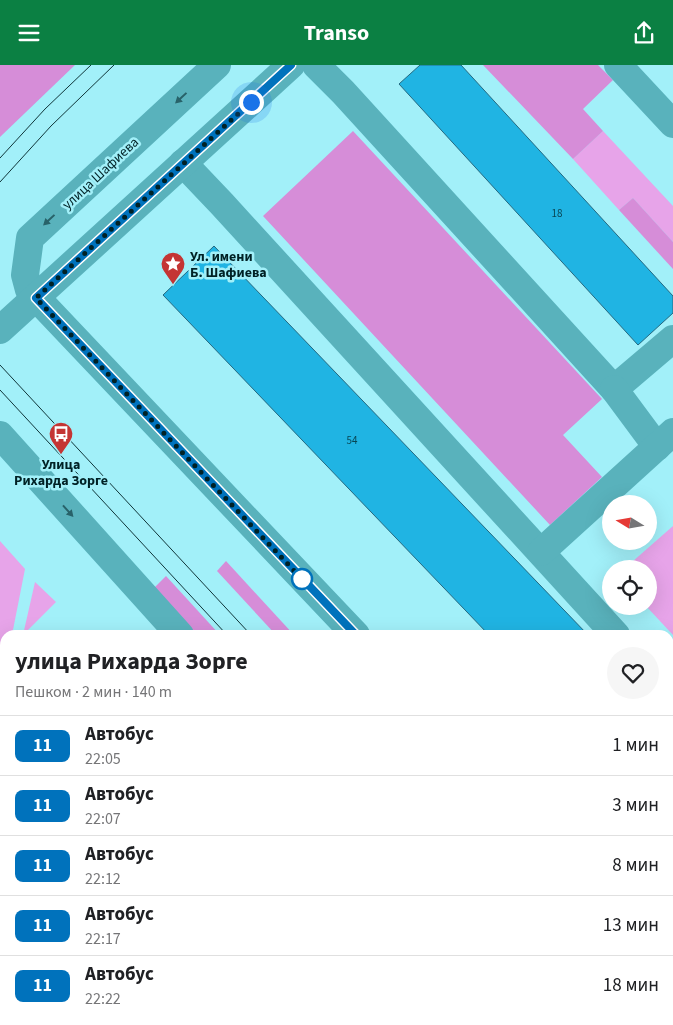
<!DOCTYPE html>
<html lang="ru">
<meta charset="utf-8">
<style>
body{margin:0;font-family:"Source Sans 3",sans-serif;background:#f6f6f6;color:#202124;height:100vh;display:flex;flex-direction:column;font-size:19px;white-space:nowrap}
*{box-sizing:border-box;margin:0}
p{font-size:16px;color:#757577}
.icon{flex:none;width:28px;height:28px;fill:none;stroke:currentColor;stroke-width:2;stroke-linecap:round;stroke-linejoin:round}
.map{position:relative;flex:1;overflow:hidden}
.side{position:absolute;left:0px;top:565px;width:674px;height:395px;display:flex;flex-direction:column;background:#fff;border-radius:15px 15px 0 0;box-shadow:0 5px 20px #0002}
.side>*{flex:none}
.badge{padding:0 10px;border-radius:8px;font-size:18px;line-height:32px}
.needle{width:32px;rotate:281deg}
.fabs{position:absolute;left:602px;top:430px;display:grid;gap:10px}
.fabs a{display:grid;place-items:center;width:55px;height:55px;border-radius:50%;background:#fff;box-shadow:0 5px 20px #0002;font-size:25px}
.you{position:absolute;width:25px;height:25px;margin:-12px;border:4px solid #fff;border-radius:50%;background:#1a73e8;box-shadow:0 0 0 8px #1a73e833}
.map>.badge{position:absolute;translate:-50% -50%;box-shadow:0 0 0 2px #fff}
.round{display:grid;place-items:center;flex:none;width:52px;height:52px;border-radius:26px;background:#f6f6f6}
.overview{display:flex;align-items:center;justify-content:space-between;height:85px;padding:0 15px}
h1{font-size:24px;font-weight:700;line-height:38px}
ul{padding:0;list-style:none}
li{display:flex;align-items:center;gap:15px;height:60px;padding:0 15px;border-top:1px solid #e0e0e0}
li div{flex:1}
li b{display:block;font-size:19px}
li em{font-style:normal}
li .badge{min-width:55px;font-weight:700;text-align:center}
header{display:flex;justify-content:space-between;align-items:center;height:65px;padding:0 15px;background:#0b8043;color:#fff;font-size:22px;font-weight:700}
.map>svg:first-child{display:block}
.green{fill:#e7a4e9}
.forest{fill:#d68dd8}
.building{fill:#20b4e3;stroke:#246981}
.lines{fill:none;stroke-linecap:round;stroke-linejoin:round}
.minor{stroke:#59b2bc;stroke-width:28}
.tram{stroke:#10363a;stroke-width:1}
.oneway{fill:#286269}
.line-casing{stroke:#fff;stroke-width:11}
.line{stroke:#0072bc;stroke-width:8}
.walk{stroke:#002125;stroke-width:5;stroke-dasharray:0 9}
.stop-dot{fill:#fff;stroke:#0072bc;stroke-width:2.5}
.labels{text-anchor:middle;stroke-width:5;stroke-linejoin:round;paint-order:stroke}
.number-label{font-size:11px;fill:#084654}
.street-label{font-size:14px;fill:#002125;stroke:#a2f0f9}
.poi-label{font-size:14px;font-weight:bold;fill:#002125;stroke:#a2f0f9;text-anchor:start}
</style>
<header><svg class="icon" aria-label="menu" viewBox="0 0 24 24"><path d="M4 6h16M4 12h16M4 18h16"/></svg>Transo<svg class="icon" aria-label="share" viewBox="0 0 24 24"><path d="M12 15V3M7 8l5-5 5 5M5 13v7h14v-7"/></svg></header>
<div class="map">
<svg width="673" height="960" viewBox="0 0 673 960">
<rect width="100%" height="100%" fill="#a2f0f9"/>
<g class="green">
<polygon points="603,66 673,141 673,177 633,133 619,145 573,94"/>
<polygon points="673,461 673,570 646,541 649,541 649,504 630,504 632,497"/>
<polygon points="0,476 25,504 12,570 5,570 5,598 0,602"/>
<polygon points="35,517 56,537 23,570"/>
</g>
<g class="forest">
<polygon points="0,0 75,0 0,72"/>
<polygon points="483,0 598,0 613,15 583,44 603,66 573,94"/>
<polygon points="353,66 602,334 563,370 602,412 550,460 263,151"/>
<polygon points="633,133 673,177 673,204 619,145"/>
<polygon points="226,496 294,570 276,570 217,506"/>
<polygon points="166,511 220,570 192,570 151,526"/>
</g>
<g class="building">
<polygon points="420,0 461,0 673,231 673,248 638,280 399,19"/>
<polygon points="214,181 262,231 588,570 489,570 163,230"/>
</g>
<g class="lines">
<g class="minor">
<polyline points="217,0 30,173 25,210 29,225 356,570"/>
<polyline points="316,0 343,27 614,324 673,274"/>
<polyline points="618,0 673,59"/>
<polyline points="183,98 222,139 616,570"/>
<polyline points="0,265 291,0"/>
<polyline points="614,324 657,382"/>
<polyline points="0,370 180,570"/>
<polyline points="541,487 673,367"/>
<polyline points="669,628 673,633"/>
<polyline points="669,718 673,714"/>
<polyline points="0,780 5,785"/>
<polyline points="669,902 673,906"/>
<polyline points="167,955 171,960"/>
<polyline points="527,955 531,960"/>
</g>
<g class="tram">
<polyline points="0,93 45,44 91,0"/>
<polyline points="0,117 51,61 114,0"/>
<polyline points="0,300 251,570"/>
<polyline points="0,325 227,570"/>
<polyline points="584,955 589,960"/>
<polyline points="607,955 612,960"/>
</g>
</g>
<defs><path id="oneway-solid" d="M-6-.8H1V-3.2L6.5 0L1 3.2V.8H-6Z" transform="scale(1.25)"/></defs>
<g class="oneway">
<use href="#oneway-solid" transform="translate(181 33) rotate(137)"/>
<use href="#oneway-solid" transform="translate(49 155) rotate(137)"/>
<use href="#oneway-solid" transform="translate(68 446) rotate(48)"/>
</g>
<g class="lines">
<defs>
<polyline id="line" points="291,0 36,233 356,570"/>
</defs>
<use href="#line" class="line-casing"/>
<use href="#line" class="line"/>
<polyline class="walk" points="251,37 36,233 302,514"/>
</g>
<defs>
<symbol id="sight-pin" viewBox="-11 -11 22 30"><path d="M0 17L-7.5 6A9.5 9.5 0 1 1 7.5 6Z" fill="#c43534" stroke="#a2f0f9"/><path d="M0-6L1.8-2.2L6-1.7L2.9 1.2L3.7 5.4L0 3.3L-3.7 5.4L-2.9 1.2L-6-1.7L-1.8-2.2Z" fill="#fff"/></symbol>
<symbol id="bus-pin" viewBox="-11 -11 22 30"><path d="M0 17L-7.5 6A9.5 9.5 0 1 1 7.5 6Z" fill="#c43534" stroke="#a2f0f9"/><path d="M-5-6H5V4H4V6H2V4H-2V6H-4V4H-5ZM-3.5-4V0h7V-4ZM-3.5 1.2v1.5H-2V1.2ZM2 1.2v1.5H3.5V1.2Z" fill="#fff"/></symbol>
</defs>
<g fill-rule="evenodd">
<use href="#sight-pin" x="159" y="185" width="28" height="38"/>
<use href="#bus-pin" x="47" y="355" width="28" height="38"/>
</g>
<circle class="stop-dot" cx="302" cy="514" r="10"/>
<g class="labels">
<g class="number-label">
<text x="557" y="152">18</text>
<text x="352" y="379">54</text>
</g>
<g class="street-label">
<text transform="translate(100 108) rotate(-43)" y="5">улица Шафиева</text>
</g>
<g class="poi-label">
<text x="190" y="196">Ул. имени<tspan x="190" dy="16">Б. Шафиева</tspan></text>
<text x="61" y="404" text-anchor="middle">Улица<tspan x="61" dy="16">Рихарда Зорге</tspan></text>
</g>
</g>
</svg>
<div class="fabs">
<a><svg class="needle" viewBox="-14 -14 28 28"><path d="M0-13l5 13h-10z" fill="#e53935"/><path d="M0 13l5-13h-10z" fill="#757577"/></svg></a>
<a><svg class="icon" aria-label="locate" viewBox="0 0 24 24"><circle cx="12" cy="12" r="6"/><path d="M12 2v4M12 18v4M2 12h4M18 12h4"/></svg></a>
</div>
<div class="you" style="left:251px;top:37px"></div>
<section class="side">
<div class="overview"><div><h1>улица Рихарда Зорге</h1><p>Пешком · 2 мин · 140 m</p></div><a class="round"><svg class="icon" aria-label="heart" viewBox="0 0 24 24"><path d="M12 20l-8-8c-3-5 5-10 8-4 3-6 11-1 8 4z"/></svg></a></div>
<ul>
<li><span class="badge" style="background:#0072bc;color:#fff">11</span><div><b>Автобус</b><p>22:05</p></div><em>1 мин</em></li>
<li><span class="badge" style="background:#0072bc;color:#fff">11</span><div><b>Автобус</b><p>22:07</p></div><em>3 мин</em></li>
<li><span class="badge" style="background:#0072bc;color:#fff">11</span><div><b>Автобус</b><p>22:12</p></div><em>8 мин</em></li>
<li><span class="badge" style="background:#0072bc;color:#fff">11</span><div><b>Автобус</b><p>22:17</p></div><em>13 мин</em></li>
<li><span class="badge" style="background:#0072bc;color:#fff">11</span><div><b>Автобус</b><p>22:22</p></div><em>18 мин</em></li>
</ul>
</section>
</div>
